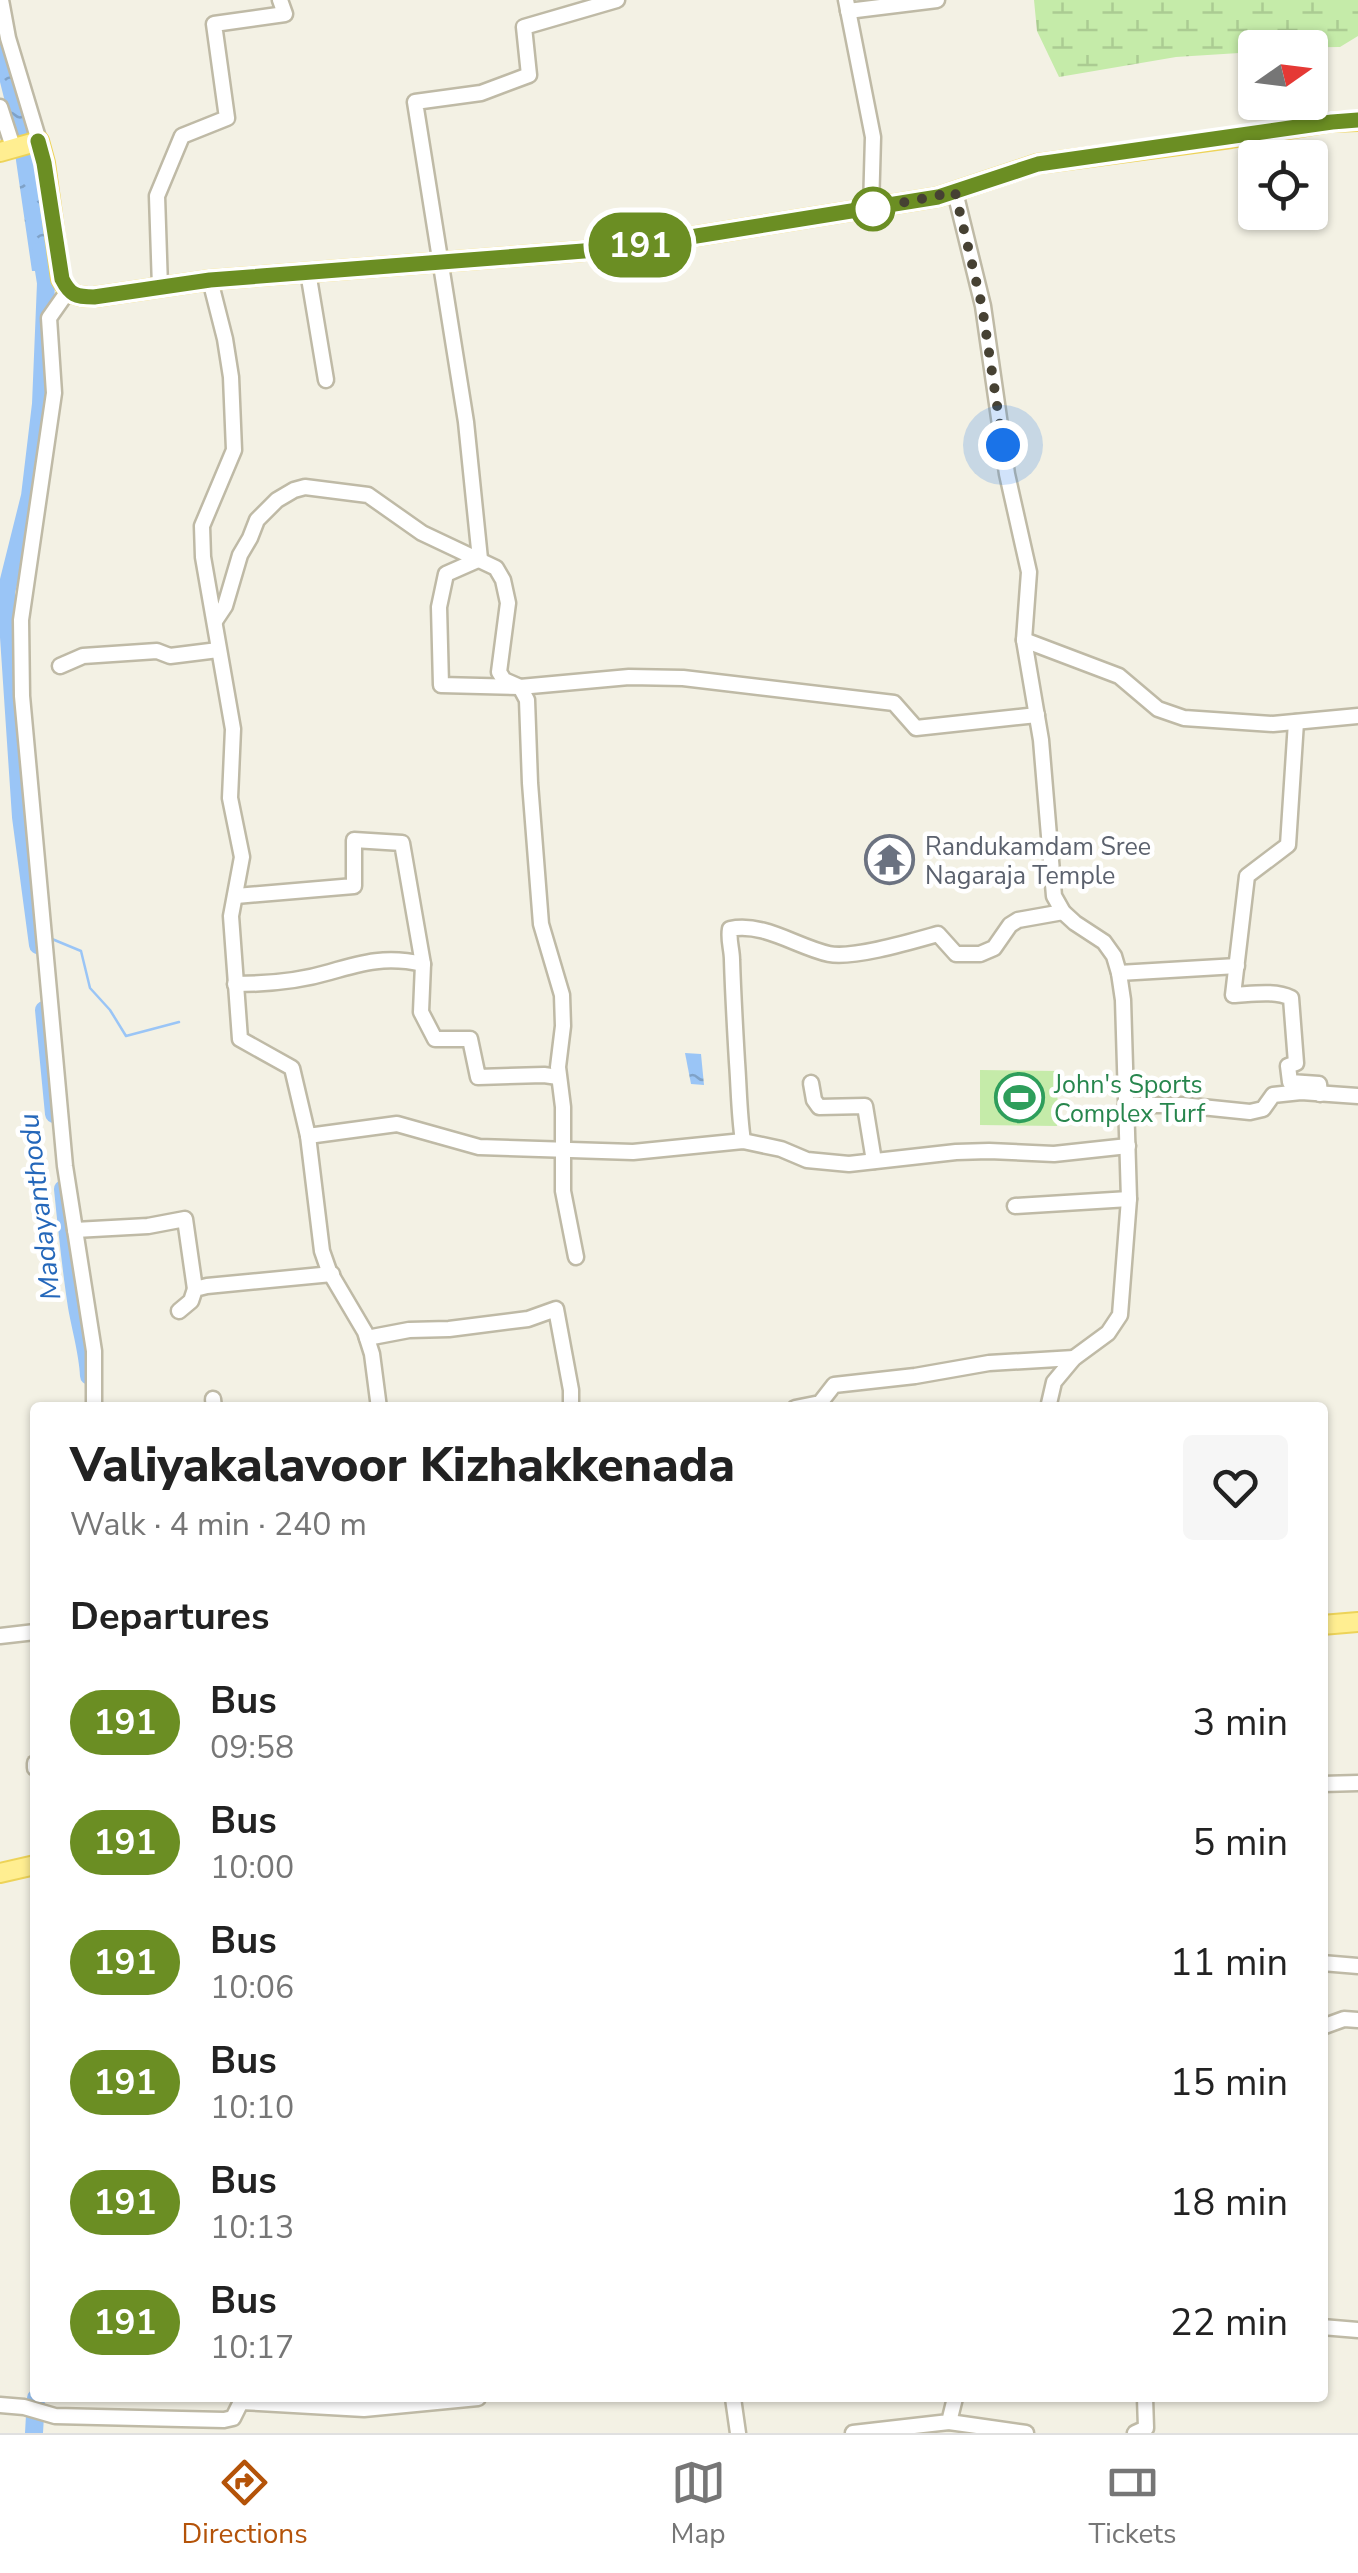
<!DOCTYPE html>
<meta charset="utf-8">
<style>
body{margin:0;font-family:"Nunito Sans",sans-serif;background:#f6f6f6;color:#222;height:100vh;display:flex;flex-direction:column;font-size:38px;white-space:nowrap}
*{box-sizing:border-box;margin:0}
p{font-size:32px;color:#767676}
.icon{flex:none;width:55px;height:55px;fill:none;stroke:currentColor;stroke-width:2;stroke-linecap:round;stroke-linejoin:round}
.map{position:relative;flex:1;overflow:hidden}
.details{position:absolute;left:30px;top:1402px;width:1298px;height:1000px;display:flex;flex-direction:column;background:#fff;border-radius:10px;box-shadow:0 2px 8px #0004}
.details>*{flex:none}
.badge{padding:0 20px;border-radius:32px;font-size:35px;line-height:65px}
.needle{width:65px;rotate:76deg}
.buttons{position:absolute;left:1238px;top:30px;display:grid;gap:20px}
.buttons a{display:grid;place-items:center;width:90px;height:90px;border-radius:10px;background:#fff;box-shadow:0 2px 8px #0004;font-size:50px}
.you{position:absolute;width:50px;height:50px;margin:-25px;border:8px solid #fff;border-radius:50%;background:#1a73e8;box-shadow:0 0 0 15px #1a73e833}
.map>.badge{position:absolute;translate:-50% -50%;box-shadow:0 0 0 5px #fff}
h2{padding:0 40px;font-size:38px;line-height:90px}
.round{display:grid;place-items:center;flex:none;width:105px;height:105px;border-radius:10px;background:#f6f6f6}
.headline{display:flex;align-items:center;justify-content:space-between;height:170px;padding:0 40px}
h1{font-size:48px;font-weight:800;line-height:75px}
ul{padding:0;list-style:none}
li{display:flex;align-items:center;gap:30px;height:120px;padding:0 40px}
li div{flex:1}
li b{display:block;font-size:38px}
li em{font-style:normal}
li .badge{min-width:110px;font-weight:700;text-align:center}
.dock{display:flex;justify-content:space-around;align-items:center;height:140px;border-top:2px solid #e0e0e0;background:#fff;font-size:28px;color:#767676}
.dock a{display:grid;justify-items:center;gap:5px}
.dock .on{color:#b45309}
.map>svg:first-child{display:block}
.green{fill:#c5eba9}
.wetland{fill:url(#wetland-marsh)}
.water{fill:url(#water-ripples)}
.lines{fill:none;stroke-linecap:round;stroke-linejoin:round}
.stream{stroke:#9ac5f6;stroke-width:2.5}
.river{stroke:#9ac5f6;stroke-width:18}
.minor-casing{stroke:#bfbaa6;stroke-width:19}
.major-casing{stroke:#edd358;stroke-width:22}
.minor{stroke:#fff;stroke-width:14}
.major{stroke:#ffee91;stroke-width:18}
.line-casing{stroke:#fff;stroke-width:22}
.line{stroke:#6b8e23;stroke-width:15}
.walk{stroke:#464133;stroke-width:10;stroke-dasharray:0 18}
.stop-dot{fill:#fff;stroke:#6b8e23;stroke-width:5}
.labels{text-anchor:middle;stroke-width:9;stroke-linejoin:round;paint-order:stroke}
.worship-label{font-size:25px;fill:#5b616d;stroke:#fff;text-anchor:start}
.leisure-label{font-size:25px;fill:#27864d;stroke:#fff;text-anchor:start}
.water-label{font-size:28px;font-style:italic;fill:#2467ba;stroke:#fff}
</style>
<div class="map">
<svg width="1358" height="2433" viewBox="0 0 1358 2433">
<defs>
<pattern id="wetland-marsh" width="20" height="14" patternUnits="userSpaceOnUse" patternTransform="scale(2.5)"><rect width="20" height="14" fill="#c5eba9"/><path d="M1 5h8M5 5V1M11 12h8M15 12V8" fill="none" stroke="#abcb92"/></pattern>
<pattern id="water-ripples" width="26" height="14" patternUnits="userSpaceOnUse" patternTransform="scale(2.5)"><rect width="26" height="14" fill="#9ac5f6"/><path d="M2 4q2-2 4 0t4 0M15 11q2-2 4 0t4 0" fill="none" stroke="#7fa2c8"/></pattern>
</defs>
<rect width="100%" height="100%" fill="#f3f1e4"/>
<polygon class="green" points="980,1070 1058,1071 1057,1126 980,1125"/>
<polygon class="wetland" points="1034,0 1358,0 1358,36 1340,47 1255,48 1255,52 1176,57 1059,77 1037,31"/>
<g class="water">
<polygon points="0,36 28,131 52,271 32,271 11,126 0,82"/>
<polygon points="685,1053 701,1054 704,1085 691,1084"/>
</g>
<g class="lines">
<polyline class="stream" points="52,939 81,951 90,988 110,1010 126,1036 179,1022"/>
<g class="river">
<polyline points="38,945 21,817 6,592 30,496 41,404 46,283 41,251"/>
<polyline points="44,1010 54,1114"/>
<path d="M63,1189C67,1229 71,1268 77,1307C81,1330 88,1352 89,1376"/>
<polyline points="34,2433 36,2398"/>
</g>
<defs>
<g id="minor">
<polyline points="1,0 8,38 39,141"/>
<polyline points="617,0 524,27 529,75 481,93 415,102 466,422 480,559 446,574 439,607 441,685 520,687 629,677 683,678 894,703 916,728 1037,715"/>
<polyline points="846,0 873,137 871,209"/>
<polyline points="848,11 937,0"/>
<polyline points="0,107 13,147"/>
<polyline points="955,192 983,306 1007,474 1029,572 1024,640 1041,740 1054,896 1063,912 1075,923 1104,942 1114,956 1119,973 1123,1000 1129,1199 1120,1315 1108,1333 1074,1358 1054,1382 1048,1408"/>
<polyline points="308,272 326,380"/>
<polyline points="210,280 225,339 231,377 234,450 202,526 203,557 233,729 230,798 242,857 231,916 240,1039 292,1068 308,1136 397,1124 479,1147 633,1152 743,1141 781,1149 807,1160 849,1164 956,1152 989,1151 1054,1154 1128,1146"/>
<polyline points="160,287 157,196 182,136 227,118 214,24 285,14 280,0"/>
<polyline points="68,291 49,318 54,393 21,620 22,696 65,1166 94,1351 94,1408"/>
<polyline points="215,621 225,606 240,555 250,538 257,520 277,500 294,490 305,487 368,495 422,533 496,568 503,580 508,603 499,672 504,680 520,687 527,700 530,783 541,924 562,995 563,1026 558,1067 563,1107 563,1191 576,1257"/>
<polyline points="1024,640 1119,676 1158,709 1184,718 1273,724 1358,716"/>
<polyline points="60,666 83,656 157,651 170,656 218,650"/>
<path d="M1296,722L1288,845L1247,876L1233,995C1252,994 1275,990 1291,998L1296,1063L1288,1066L1290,1082L1319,1084L1320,1094"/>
<polyline points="236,896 354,886 354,840 402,843 423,964 421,1012 435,1039 470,1039 478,1077 544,1075 558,1077"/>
<polyline points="1119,973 1237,966"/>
<path d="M235,984C267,984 300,981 330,972C364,962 387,956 423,964"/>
<polyline points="811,1083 814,1100 819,1107 865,1106 874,1161"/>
<polyline points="1126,1105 1182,1105 1250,1112 1263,1109 1273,1095 1301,1092 1358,1096"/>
<polyline points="308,1136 322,1251 329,1271 365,1332 372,1354 379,1408"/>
<path d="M743,1141C739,1114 739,1089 737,1062C735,1028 733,994 732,960C732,949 728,940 730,929C764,922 797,947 829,954C853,959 913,941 938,934L956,954H980L994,948L1010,925L1018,920L1063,912"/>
<polyline points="1015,1206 1129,1199"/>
<polyline points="75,1230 148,1226 185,1219 195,1289"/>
<polyline points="179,1311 191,1301 195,1289 207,1286 332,1274"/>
<polyline points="367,1338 409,1330 449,1329 528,1319 556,1309 571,1390 571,1408"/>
<polyline points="213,1399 214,1408"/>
<polyline points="795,1408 820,1403 834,1385 915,1376 989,1363 1074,1358"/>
<polyline points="0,1636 35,1632"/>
<polyline points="35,1763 35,1768"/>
<polyline points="1322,1784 1358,1783"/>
<polyline points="1322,1963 1358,1966"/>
<polyline points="1322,2027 1344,2019 1358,2020"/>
<polyline points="1322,2327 1358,2330"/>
<polyline points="733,2398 738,2433"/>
<polyline points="0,2405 24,2407 55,2416 224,2420 233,2418 241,2402 364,2409 478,2398"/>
<polyline points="949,2422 1026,2433"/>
<polyline points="853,2433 949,2422 955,2398"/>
<polyline points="1135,2433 1146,2428 1145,2398"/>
</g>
<g id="major">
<path d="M0,152L39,141L45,163L61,279C70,295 76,297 94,297L210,280L622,248L938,197L1037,164L1231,138L1332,122L1358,121"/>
<polyline points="1322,1625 1358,1622"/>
<polyline points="0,1873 35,1865"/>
</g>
</defs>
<use href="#minor" class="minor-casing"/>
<use href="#major" class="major-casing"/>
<use href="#minor" class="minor"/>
<use href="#major" class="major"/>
</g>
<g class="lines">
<defs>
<path id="line" d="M38,141L44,163L62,279C70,295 76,297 94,297L210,280L622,248L938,197L1038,164L1332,122L1358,120"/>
</defs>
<use href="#line" class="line-casing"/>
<use href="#line" class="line"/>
<polyline class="walk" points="873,209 871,209 955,192 982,306 1003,445"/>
</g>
<defs>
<symbol id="temple-ring" viewBox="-11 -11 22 22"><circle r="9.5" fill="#fff" stroke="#6b7280" stroke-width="1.5"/><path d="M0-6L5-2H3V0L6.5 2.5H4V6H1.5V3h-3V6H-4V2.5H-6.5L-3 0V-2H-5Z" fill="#6b7280"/></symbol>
<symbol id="stadium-ring" viewBox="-11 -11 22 22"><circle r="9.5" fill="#fff" stroke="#2e9e5b" stroke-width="1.5"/><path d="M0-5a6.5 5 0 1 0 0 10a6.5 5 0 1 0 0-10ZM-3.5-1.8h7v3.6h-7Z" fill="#2e9e5b"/></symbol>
</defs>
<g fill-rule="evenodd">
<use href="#temple-ring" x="862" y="832" width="55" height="55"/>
<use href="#stadium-ring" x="992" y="1070" width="55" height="55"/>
</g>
<circle class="stop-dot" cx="873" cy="209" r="20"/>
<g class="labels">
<g class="worship-label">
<text x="925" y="855">Randukamdam Sree<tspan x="925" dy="29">Nagaraja Temple</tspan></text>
</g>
<g class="leisure-label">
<text x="1054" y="1093">John's Sports<tspan x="1054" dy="29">Complex Turf</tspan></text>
</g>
<g class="water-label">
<text transform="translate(39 1207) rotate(-97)" y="10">Madayanthodu</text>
</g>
</g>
</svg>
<div class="buttons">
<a><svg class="needle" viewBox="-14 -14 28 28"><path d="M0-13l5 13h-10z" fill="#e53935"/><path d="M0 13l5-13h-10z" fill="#767676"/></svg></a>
<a><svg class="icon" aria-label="locate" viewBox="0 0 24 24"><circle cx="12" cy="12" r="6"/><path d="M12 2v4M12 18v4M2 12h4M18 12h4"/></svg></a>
</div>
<div class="you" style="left:1003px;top:445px"></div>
<b class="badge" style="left:640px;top:245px;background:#6b8e23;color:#fff">191</b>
<section class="details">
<div class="headline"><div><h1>Valiyakalavoor Kizhakkenada</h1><p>Walk · 4 min · 240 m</p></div><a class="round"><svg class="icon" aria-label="heart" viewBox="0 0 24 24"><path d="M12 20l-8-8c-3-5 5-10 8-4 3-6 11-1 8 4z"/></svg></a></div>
<h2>Departures</h2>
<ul>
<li><span class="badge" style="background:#6b8e23;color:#fff">191</span><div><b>Bus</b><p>09:58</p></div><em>3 min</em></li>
<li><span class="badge" style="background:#6b8e23;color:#fff">191</span><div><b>Bus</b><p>10:00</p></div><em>5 min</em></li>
<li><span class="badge" style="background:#6b8e23;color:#fff">191</span><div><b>Bus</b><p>10:06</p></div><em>11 min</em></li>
<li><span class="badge" style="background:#6b8e23;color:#fff">191</span><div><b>Bus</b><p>10:10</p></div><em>15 min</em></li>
<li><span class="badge" style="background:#6b8e23;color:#fff">191</span><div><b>Bus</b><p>10:13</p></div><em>18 min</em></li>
<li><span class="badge" style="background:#6b8e23;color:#fff">191</span><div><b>Bus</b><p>10:17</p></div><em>22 min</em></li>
</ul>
</section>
</div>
<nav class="dock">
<a class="on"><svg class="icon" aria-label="directions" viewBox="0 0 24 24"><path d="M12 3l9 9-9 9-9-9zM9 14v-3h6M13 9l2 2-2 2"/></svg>Directions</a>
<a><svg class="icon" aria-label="map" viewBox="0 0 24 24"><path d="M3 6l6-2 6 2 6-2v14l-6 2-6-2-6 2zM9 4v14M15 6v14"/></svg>Map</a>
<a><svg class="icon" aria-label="tickets" viewBox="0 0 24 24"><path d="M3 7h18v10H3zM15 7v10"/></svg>Tickets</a>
</nav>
